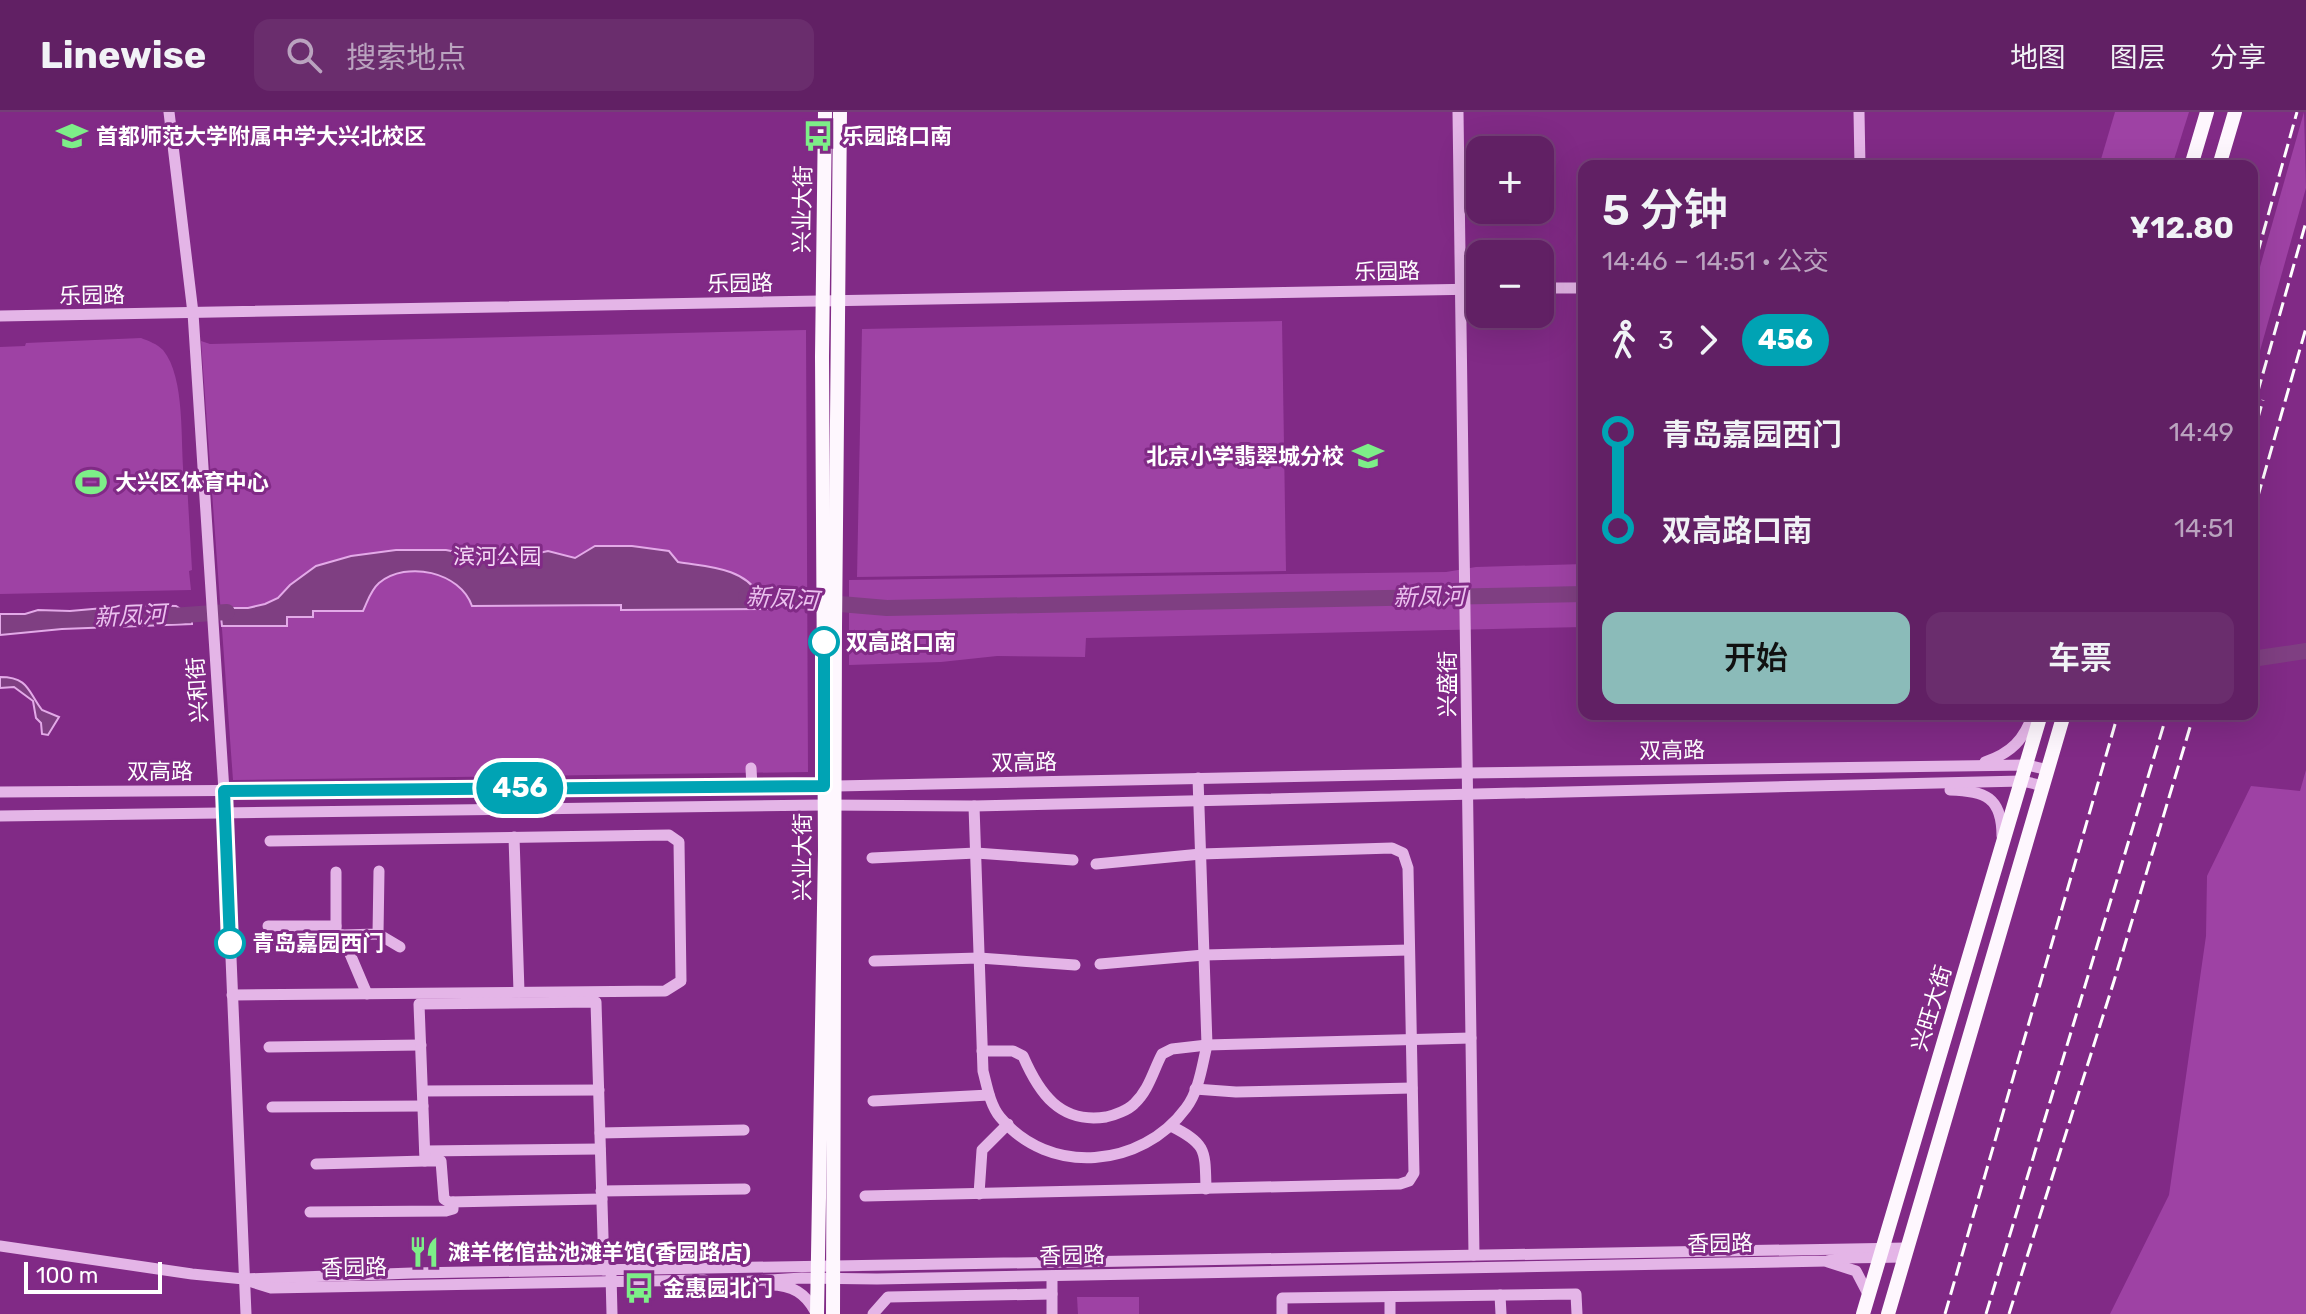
<!DOCTYPE html>
<html lang="zh">
<meta charset="utf-8">
<style>
body{margin:0;font-family:Rubik,"Noto Sans SC",sans-serif;background:#6a2d6d;color:#f1f3f6;height:100vh;display:flex;flex-direction:column;font-size:30px;white-space:nowrap}
*{box-sizing:border-box;margin:0}
p{font-size:26px;color:#baa3bf}
.icon{flex:none;width:44px;height:44px;fill:none;stroke:currentColor;stroke-width:2;stroke-linecap:round;stroke-linejoin:round}
.map{position:relative;flex:1;overflow:hidden}
.sheet{position:absolute;left:1578px;top:48px;width:680px;height:560px;display:flex;flex-direction:column;background:#612064;border-radius:16px;box-shadow:0 8px 32px #0002,0 0 0 2px #753e78}
.sheet>*{flex:none}
.badge{padding:0 16px;border-radius:26px;font-size:28px;line-height:52px}
.tools{position:absolute;left:1466px;top:24px;display:grid;gap:16px}
.tools a{display:grid;place-items:center;width:88px;height:88px;border-radius:16px;background:#612064;box-shadow:0 8px 32px #0002,0 0 0 2px #753e78;font-size:40px}
.scale{position:absolute;left:24px;bottom:20px;width:138px;box-sizing:border-box;padding-left:8px;border:4px solid #fff;border-top:0;font-size:22px;line-height:28px;white-space:nowrap;color:#fff;-webkit-text-stroke:6px #812a86;paint-order:stroke}
.map>.badge{position:absolute;translate:-50% -50%;box-shadow:0 0 0 4px #fff}
.legs{display:flex;align-items:center;gap:12px;height:88px;padding:0 24px;font-size:26px}
.legs p{margin-inline-start:auto}
.head{display:flex;align-items:center;justify-content:space-between;height:136px;padding:0 24px}
h1{font-size:44px;font-weight:600;line-height:60px}
.button{display:flex;gap:16px;margin-top:auto;padding:16px 24px}
.button a{flex:1;height:92px;border-radius:16px;background:#8bbbb9;color:#111;font-size:32px;font-weight:600;line-height:92px;text-align:center}
.button a+a{background:#6a2d6d;color:#f1f3f6}
ul{padding:0 24px;list-style:none}
li{display:flex;align-items:center;gap:28px;height:96px;font-size:30px}
li i{display:grid;place-items:center;width:12px;height:100%;margin:0 10px;background:currentColor}
li i::after{content:'';width:20px;height:20px;margin:-10px;border:6px solid;border-radius:50%;background:#612064}
li p{margin-inline-start:auto}
li:first-child i{background:linear-gradient(#0000 50%,currentColor 0)}
li:last-child i{background:linear-gradient(currentColor 50%,#0000 0)}
header{display:flex;align-items:center;gap:48px;box-sizing:border-box;height:112px;padding:0 40px;background:#612064;border-bottom:2px solid #753e78}
header strong{font-size:38px}
nav{display:flex;gap:44px;margin-inline-start:auto;font-size:28px}
.search{width:560px;height:72px;background:#6a2d6d;display:flex;align-items:center;gap:20px;box-sizing:border-box;padding:0 28px;border-radius:16px;color:#baa3bf;font-size:30px}
.map>svg:first-child{display:block}
.green{fill:#9e42a4}
.water{fill:#7f3f82;stroke:#e3aae8;stroke-width:2}
.lines{fill:none;stroke-linecap:round;stroke-linejoin:round}
.river{stroke:#7f3f82;stroke-width:16}
.minor{stroke:#e4b5e7;stroke-width:11}
.major{stroke:#fef7fe;stroke-width:14}
.rail{stroke:#fff;stroke-width:3;stroke-dasharray:14 6;stroke-linecap:butt}
.line-1-casing{stroke:#fff;stroke-width:18}
.line-1{stroke:#00a3b4;stroke-width:12}
.stop-1-dot{fill:#fff;stroke:#00a3b4;stroke-width:4}
.labels{text-anchor:middle;stroke-width:6;stroke-linejoin:round;paint-order:stroke}
.poi-label{font-size:22px;font-weight:bold;fill:#fff;stroke:#812a86;text-anchor:start}
.street-label{font-size:22px;fill:#fff;stroke:#812a86}
.park-label{font-size:22px;fill:#f4d9f6;stroke:#812a86}
.stop-label{font-size:22px;font-weight:bold;fill:#fff;stroke:#812a86;text-anchor:start}
.water-label{font-size:24px;font-style:italic;fill:#ebc1ef;stroke:#812a86}
</style>
<header>
<strong>Linewise</strong>
<div class="search"><svg class="icon" aria-label="search" viewBox="0 0 24 24"><circle cx="10" cy="10" r="6"/><path d="M15 15l6 6"/></svg>搜索地点</div>
<nav><a>地图</a><a>图层</a><a>分享</a></nav>
</header>
<div class="map">
<svg width="2306" height="1202" viewBox="0 0 2306 1202">
<rect width="100%" height="100%" fill="#812a86"/>
<g class="green">
<polygon points="2115,0 2189,0 2172,54 2099,54"/>
<polygon points="2304,0 2306,76 2252,267 2252,183"/>
<polygon points="1282,209 1286,459 857,465 862,217"/>
<polygon points="806,218 808,660 233,668 201,229 210,232"/>
<path d="M141,226C149,229 157,232 163,238C186,266 180,331 184,366L182,367V371H187L192,458L189,459L191,478L0,482V235L25,234L26,231Z"/>
<polygon points="1584,452 1584,515 1086,526 1085,545 997,544 941,550 849,553 849,468 1446,460 1476,455"/>
<polygon points="2306,658 2306,1202 2110,1202 2169,1083 2206,824 2207,764 2251,674 2300,679"/>
<polygon points="1077,1185 1139,1185 1139,1202 1078,1202"/>
</g>
<g class="water">
<path d="M595,434H632L669,439L678,450C706,455 744,455 759,483H767V497L621,498V493L472,494C460,460 407,448 379,471C370,479 368,489 363,499H313V505H287V514H222L220,496H248L265,492L278,486L290,473L316,454L351,444L396,438H446L503,449L548,439L575,446Z"/>
<polygon points="138,493 176,494 192,505 192,512 62,517 0,523 0,502 25,502 38,498 70,499"/>
<path d="M0,565C29,565 28,580 42,598L59,605L48,623L42,622L41,611L36,606L33,589L14,575L0,576Z"/>
</g>
<g class="lines">
<g class="river">
<polyline points="746,484 887,496 1584,482"/>
<polyline points="171,504 227,500"/>
<polyline points="2252,547 2306,539"/>
</g>
<g class="minor">
<polyline points="169,0 193,201 224,679 246,1202"/>
<polyline points="1458,0 1474,1143"/>
<polyline points="1859,0 1860,54"/>
<polyline points="1540,176 1584,176"/>
<polyline points="0,204 1480,177"/>
<path d="M1985,650C2011,641 2024,628 2033,602"/>
<polyline points="751,656 752,675"/>
<path d="M1950,678C1985,679 2002,685 2002,724"/>
<polyline points="0,680 836,674 1467,661 2027,653 2048,658"/>
<path d="M974,694L983,959C987,974 990,993 1000,1005C1049,1065 1142,1056 1186,996C1199,979 1202,954 1207,933L1198,666"/>
<polyline points="0,704 824,693 974,694 2022,669 2044,674"/>
<polyline points="514,725 519,880"/>
<polyline points="872,746 976,741 1073,748"/>
<polyline points="336,760 336,822 342,823"/>
<polyline points="268,814 336,814"/>
<polyline points="378,822 400,835"/>
<path d="M273,834C293,834 323,840 336,822"/>
<polyline points="874,849 979,846 1075,853"/>
<polyline points="1100,852 1204,843 1409,838"/>
<polyline points="367,882 342,823 378,822 379,759"/>
<polyline points="232,883 665,879 681,869 679,730 669,723 270,729"/>
<polyline points="269,935 421,933"/>
<path d="M982,939H1013L1023,944C1039,981 1060,1012 1106,1005C1115,1003 1128,998 1134,992C1149,978 1153,959 1162,942L1172,937L1207,933L1471,926"/>
<polyline points="1195,977 1236,980 1412,976"/>
<polyline points="423,979 599,978"/>
<polyline points="873,989 989,983"/>
<polyline points="272,995 423,994"/>
<path d="M1171,1014C1207,1032 1205,1038 1206,1077"/>
<polyline points="600,1021 744,1018"/>
<polyline points="425,1039 600,1037"/>
<polyline points="425,1049 441,1049 444,1087 449,1090 602,1087"/>
<polyline points="316,1052 425,1049 419,892 596,890 604,1158"/>
<polyline points="601,1079 745,1077"/>
<polyline points="979,1082 982,1038 1008,1012"/>
<polyline points="865,1084 1400,1072 1409,1069 1414,1061 1408,756 1403,741 1392,736 1201,742 1096,752"/>
<polyline points="310,1100 446,1099 453,1097 453,1090"/>
<polyline points="0,1134 192,1162 244,1167 412,1161 1907,1136"/>
<polyline points="1828,1150 1856,1159 1868,1182"/>
<polyline points="611,1163 612,1202"/>
<polyline points="1052,1164 1052,1202"/>
<polyline points="252,1170 271,1176 703,1168 720,1171 802,1166 877,1167 1827,1149 1844,1146 1905,1145"/>
<path d="M770,1173C792,1173 806,1181 816,1201"/>
<polyline points="1500,1183 1501,1202"/>
<polyline points="1390,1185 1390,1202"/>
<polyline points="873,1202 888,1185 1052,1182"/>
<polyline points="1282,1202 1282,1186 1576,1182 1577,1202"/>
</g>
<g class="major">
<polyline points="2191,54 2207,0"/>
<polyline points="2219,54 2235,0"/>
<polyline points="817,1202 825,738 822,245 825,0"/>
<polyline points="833,1202 835,516 840,0"/>
<polyline points="1863,1202 2041,602"/>
<polyline points="1888,1202 2064,602"/>
</g>
<g class="rail">
<polyline points="2252,161 2297,0"/>
<polyline points="2252,300 2306,110"/>
<polyline points="2252,327 2263,288"/>
<polyline points="2252,405 2306,216"/>
<polyline points="1945,1202 2118,602"/>
<polyline points="1986,1202 2167,602"/>
<polyline points="2009,1202 2114,869 2194,602"/>
</g>
</g>
<g class="lines">
<defs>
<polyline id="line-1" points="230,831 224,679 824,674 824,530"/>
</defs>
<use href="#line-1" class="line-1-casing"/>
<use href="#line-1" class="line-1"/>
</g>
<defs>
<symbol id="school-bare" viewBox="-9 -9 18 18"><path d="M0-5L7-2L0 1L-7-2ZM-4 1L0 2.5L4 1V4Q0 6-4 4Z" fill="#7dee88" stroke="#812a86" stroke-width="2.5" paint-order="stroke"/></symbol>
<symbol id="bus-bare" viewBox="-9 -9 18 18"><path d="M-5-6H5V4H4V6H2V4H-2V6H-4V4H-5ZM-3.5-4V0h7V-4ZM-3.5 1.2v1.5H-2V1.2ZM2 1.2v1.5H3.5V1.2Z" fill="#7dee88" stroke="#812a86" stroke-width="2.5" paint-order="stroke"/></symbol>
<symbol id="stadium-bare" viewBox="-9 -9 18 18"><path d="M0-5a6.5 5 0 1 0 0 10a6.5 5 0 1 0 0-10ZM-3.5-1.8h7v3.6h-7Z" fill="#7dee88" stroke="#812a86" stroke-width="2.5" paint-order="stroke"/></symbol>
<symbol id="restaurant-bare" viewBox="-9 -9 18 18"><path d="M-5-6h1v4h1v-4h1v4h1v-4h1v5L-1.5 .5V6h-2V.5L-5-1ZM5-6V6H3V1.5H1.5Q1.5-4 5-6Z" fill="#7dee88" stroke="#812a86" stroke-width="2.5" paint-order="stroke"/></symbol>
</defs>
<g fill-rule="evenodd">
<use href="#school-bare" x="50" y="2" width="44" height="44"/>
<use href="#bus-bare" x="796" y="2" width="44" height="44"/>
<use href="#school-bare" x="1346" y="322" width="44" height="44"/>
<use href="#stadium-bare" x="69" y="348" width="44" height="44"/>
<use href="#restaurant-bare" x="402" y="1118" width="44" height="44"/>
<use href="#bus-bare" x="617" y="1154" width="44" height="44"/>
</g>
<g class="stop-1-dot">
<circle cx="824" cy="530" r="14"/>
<circle cx="230" cy="831" r="14"/>
</g>
<g class="labels">
<g class="poi-label">
<text x="96" y="32">首都师范大学附属中学大兴北校区</text>
<text x="842" y="32">乐园路口南</text>
<text x="1344" y="352" text-anchor="end">北京小学翡翠城分校</text>
<text x="115" y="378">大兴区体育中心</text>
<text x="448" y="1148">滩羊佬倌盐池滩羊馆(香园路店)</text>
<text x="663" y="1184">金惠园北门</text>
</g>
<g class="street-label">
<text transform="translate(802 97) rotate(-89)" y="8">兴业大街</text>
<text transform="translate(1387 159) rotate(-1)" y="8">乐园路</text>
<text transform="translate(740 171) rotate(-1)" y="8">乐园路</text>
<text transform="translate(92 183) rotate(-1)" y="8">乐园路</text>
<text transform="translate(1447 572) rotate(-90)" y="8">兴盛街</text>
<text transform="translate(197 578) rotate(-94)" y="8">兴和街</text>
<text transform="translate(1672 638) rotate(-1)" y="8">双高路</text>
<text transform="translate(1024 650) rotate(-1)" y="8">双高路</text>
<text x="160" y="667">双高路</text>
<text transform="translate(802 745) rotate(-90)" y="8">兴业大街</text>
<text transform="translate(1931 896) rotate(-73)" y="8">兴旺大街</text>
<text transform="translate(1720 1131) rotate(-1)" y="8">香园路</text>
<text transform="translate(1072 1143) rotate(-1)" y="8">香园路</text>
<text transform="translate(354 1155) rotate(-1)" y="8">香园路</text>
</g>
<g class="park-label">
<text x="497" y="452">滨河公园</text>
</g>
<g class="stop-label">
<text x="846" y="538">双高路口南</text>
<text x="252" y="839">青岛嘉园西门</text>
</g>
<g class="water-label">
<text transform="translate(1429 485) rotate(-1)" y="8">新凤河</text>
<text transform="translate(782 487) rotate(4)" y="8">新凤河</text>
<text transform="translate(130 504) rotate(-3)" y="8">新凤河</text>
</g>
</g>
</svg>
<div class="tools">
<a>+</a>
<a>−</a>
</div>
<div class="scale">100 m</div>
<b class="badge" style="left:520px;top:676px;background:#00a3b4;color:#fff">456</b>
<section class="sheet">
<div class="head"><div><h1>5 分钟</h1><p>14:46 – 14:51 · 公交</p></div><b>¥12.80</b></div>
<div class="legs"><svg class="icon" aria-label="walk" viewBox="0 0 24 24"><circle cx="13" cy="4" r="2"/><path d="M13 8l-2 6 4 7M11 14l-3 7M7 12l3-4h3l4 4"/></svg>3<svg class="icon" aria-label="forward" viewBox="0 0 24 24"><path d="M9 5l7 7-7 7"/></svg><b class="badge" style="background:#00a3b4;color:#fff">456</b></div>
<ul>
<li><i style="color:#00a3b4"></i><b>青岛嘉园西门</b><p>14:49</p></li>
<li><i style="color:#00a3b4"></i><b>双高路口南</b><p>14:51</p></li>
</ul>
<div class="button"><a>开始</a><a>车票</a></div>
</section>
</div>
